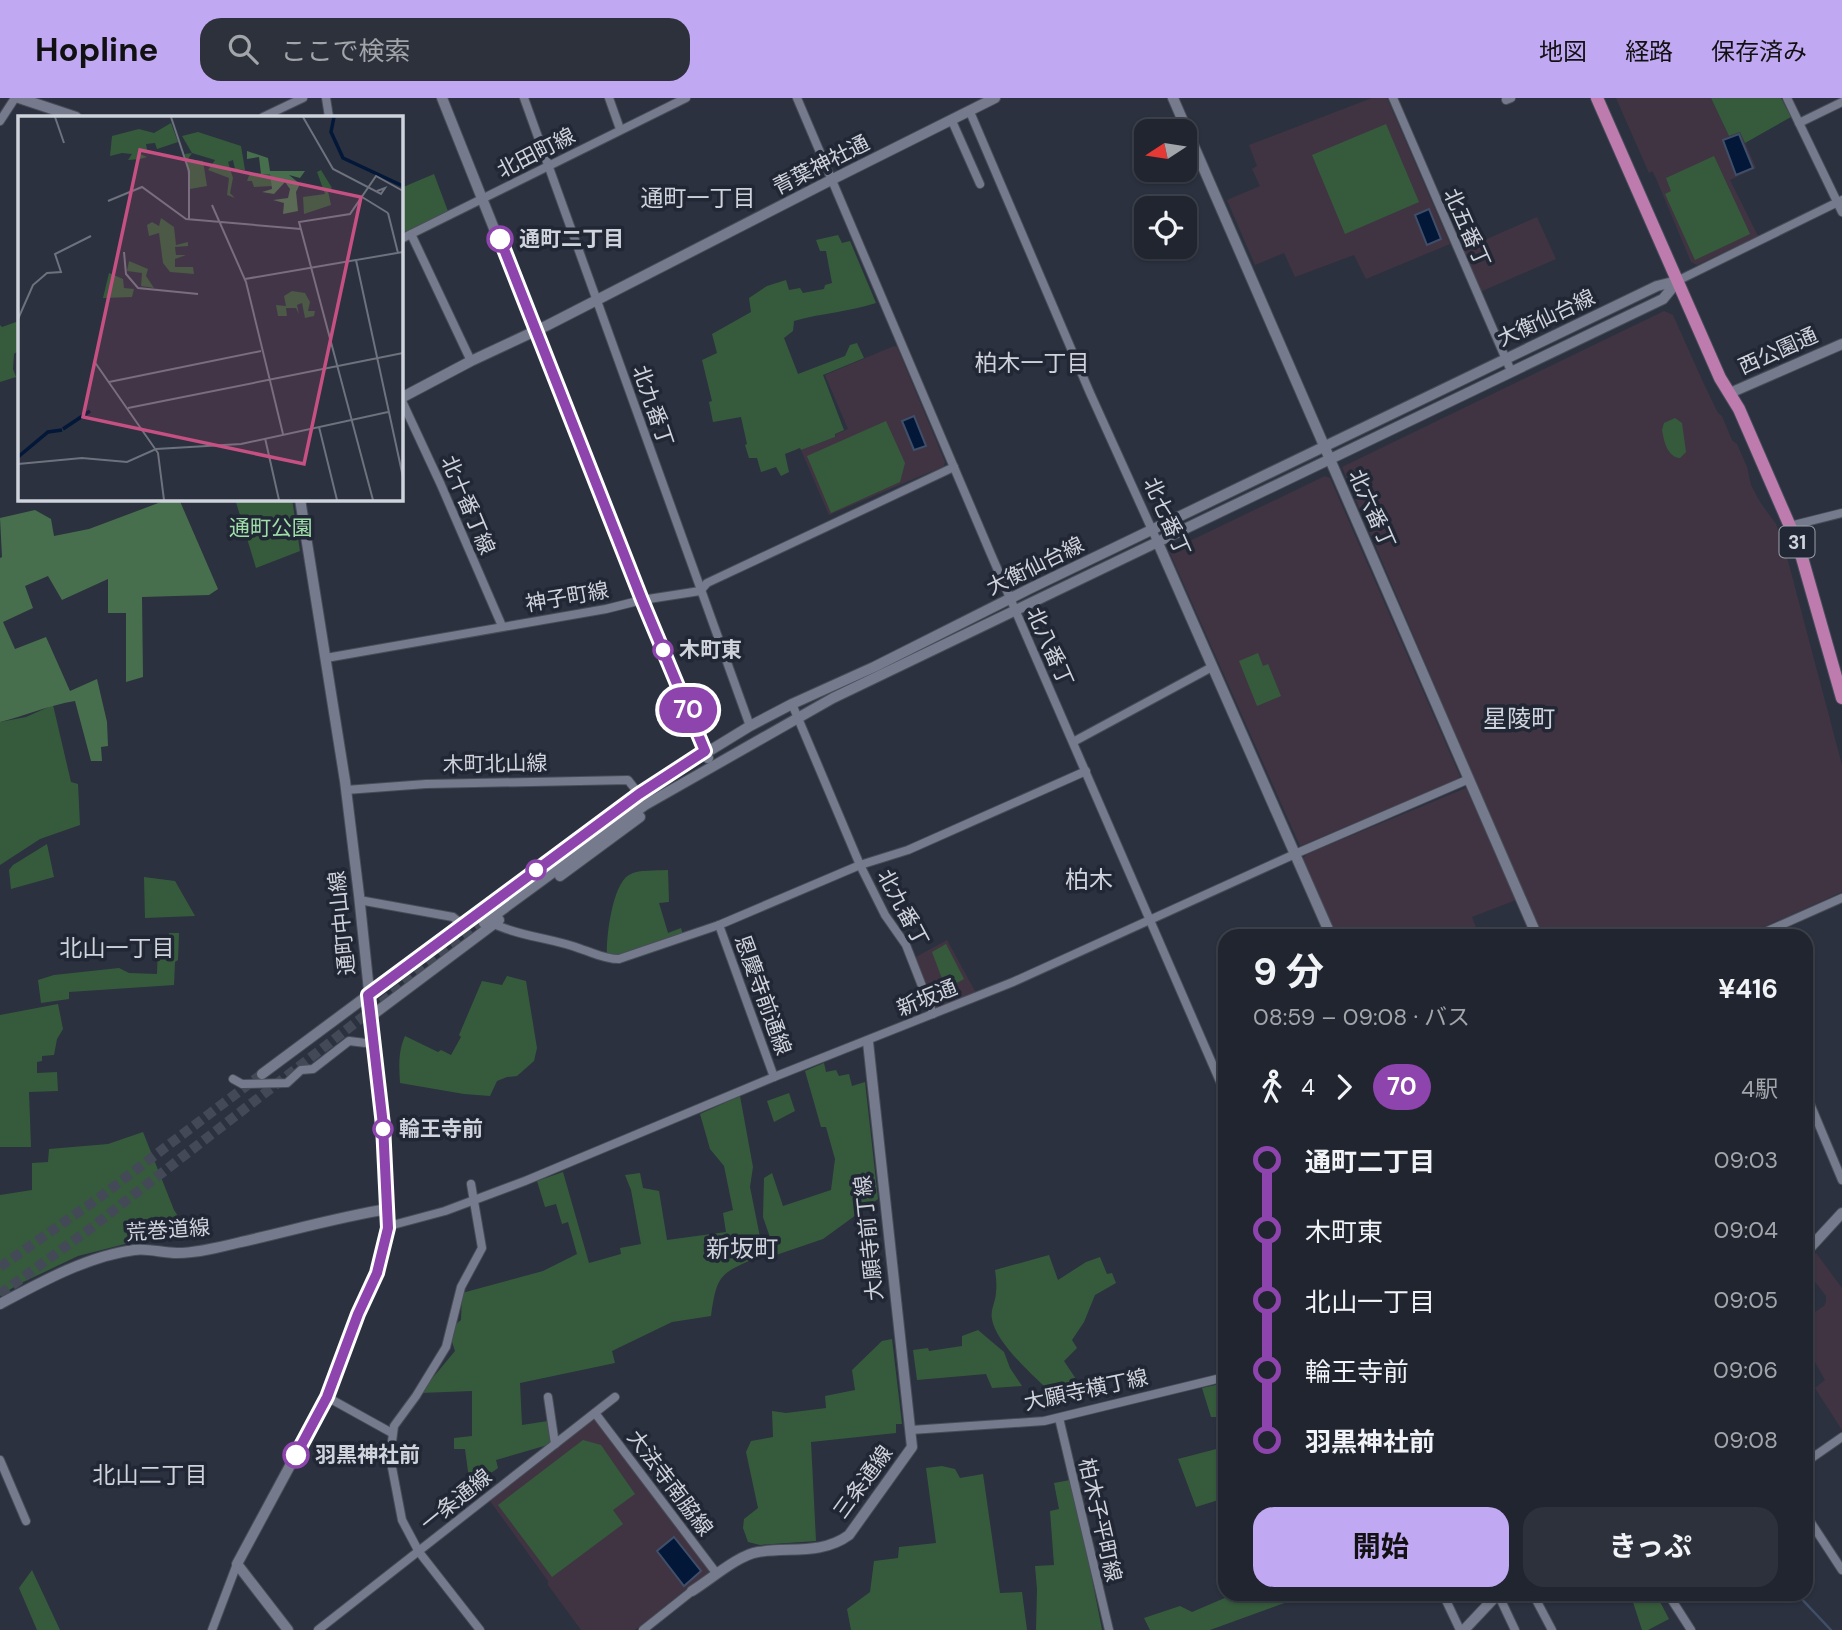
<!DOCTYPE html>
<html lang="ja">
<meta charset="utf-8">
<style>
body{margin:0;font-family:"DM Sans","Noto Sans JP",sans-serif;background:#2d313b;color:#f1f3f6;height:100vh;display:flex;flex-direction:column;font-size:26px;white-space:nowrap}
*{box-sizing:border-box;margin:0}
p{font-size:23px;color:#a2a5aa}
.icon{flex:none;width:38px;height:38px;fill:none;stroke:currentColor;stroke-width:2;stroke-linecap:round;stroke-linejoin:round}
.map{position:relative;flex:1;overflow:hidden}
.details{position:absolute;left:1218px;top:831px;width:595px;height:672px;display:flex;flex-direction:column;background:#20252f;border-radius:21px;box-shadow:0 2px 5px #0004,0 0 0 2px #3d424b}
.details>*{flex:none}
.badge{padding:0 14px;border-radius:23px;font-size:24px;line-height:46px}
.needle{width:46px;rotate:258deg}
.tools{position:absolute;left:1134px;top:21px;display:grid;gap:14px}
.tools a{display:grid;place-items:center;width:63px;height:63px;border-radius:14px;background:#20252f;box-shadow:0 2px 5px #0004,0 0 0 2px #3d424b;font-size:35px}
.map>.badge{position:absolute;translate:-50% -50%;box-shadow:0 0 0 4px #fff}
.legs{display:flex;align-items:center;gap:10px;height:77px;padding:0 35px;font-size:23px}
.legs p{margin-inline-start:auto}
.overview{display:flex;align-items:center;justify-content:space-between;height:119px;padding:0 35px}
h1{font-size:38px;font-weight:700;line-height:52px}
.primary-button{display:flex;gap:14px;margin-top:auto;padding:14px 35px}
.primary-button a{flex:1;height:80px;border-radius:21px;background:#c0a8f3;color:#111;font-size:28px;font-weight:700;line-height:80px;text-align:center}
.primary-button a+a{background:#2d313b;color:#f1f3f6}
ul{padding:0 35px;list-style:none}
li{display:flex;align-items:center;gap:24px;height:70px;font-size:26px}
li i{display:grid;place-items:center;width:10px;height:100%;margin:0 9px;background:currentColor}
li i::after{content:'';width:18px;height:18px;margin:-9px;border:5px solid;border-radius:50%;background:#20252f}
li p{margin-inline-start:auto}
li:first-child i{background:linear-gradient(#0000 50%,currentColor 0)}
li:last-child i{background:linear-gradient(currentColor 50%,#0000 0)}
header{display:flex;align-items:center;gap:42px;box-sizing:border-box;height:98px;padding:0 35px;background:#c0a8f3;color:#111}
header strong{font-size:33px}
nav{display:flex;gap:38px;margin-inline-start:auto;font-size:24px}
.search{width:490px;height:63px;background:#2d313b;display:flex;align-items:center;gap:18px;box-sizing:border-box;padding:0 24px;border-radius:21px;color:#a2a5aa;font-size:26px}
.map>svg:first-child{display:block}
.education{fill:#403443}
.green{fill:#365b3c}
.forest{fill:#486f4d}
.water{fill:#031738;stroke:#404f69;stroke-width:2}
.lines{fill:none;stroke-linecap:round;stroke-linejoin:round}
.stream{stroke:#404f69;stroke-width:2.5}
.secondary-tunnel{stroke:#444957;stroke-width:10;stroke-dasharray:10 5;stroke-linecap:butt}
.street-casing{stroke:#484d58;stroke-width:10}
.secondary-casing{stroke:#484d58;stroke-width:12}
.primary-casing{stroke:#484d58;stroke-width:14}
.street{stroke:#757b8c;stroke-width:8}
.secondary{stroke:#757b8c;stroke-width:10}
.primary{stroke:#be7cae;stroke-width:12}
.line-1-casing{stroke:#fff;stroke-width:16}
.line-1{stroke:#8e44ad;stroke-width:10}
.stop-1-dot{fill:#fff;stroke:#8e44ad;stroke-width:3.5}
.labels{text-anchor:middle;stroke-width:7;stroke-linejoin:round;paint-order:stroke}
.shield{fill:#222735;stroke:#9b9faa;stroke-width:2}
.shield-label{font-size:19px;font-weight:bold;fill:#cfd3dc}
.street-label{font-size:21px;fill:#cfd3dc;stroke:#222735}
.stop-label{font-size:21px;font-weight:bold;fill:#cfd3dc;stroke:#222735;text-anchor:start}
.park-label{font-size:21px;fill:#a0dfa9;stroke:#222735}
.neighbourhood-label{font-size:23px;fill:#cfd3dc;stroke:#222735}
.quarter-label{font-size:24px;fill:#cfd3dc;stroke:#222735}
.inset-river{fill:none;stroke:#031738;stroke-width:3.5}
.inset-road{fill:none;stroke:#6d727e;stroke-width:2}
.view{fill:#c65082;fill-opacity:0.15;stroke:#c65082;stroke-width:3.5}
.inset-edge{fill:none;stroke:#cfd3dc;stroke-width:3.5}
</style>
<header>
<strong>Hopline</strong>
<div class="search"><svg class="icon" aria-label="search" viewBox="0 0 24 24"><circle cx="10" cy="10" r="6"/><path d="M15 15l6 6"/></svg>ここで検索</div>
<nav><a>地図</a><a>経路</a><a>保存済み</a></nav>
</header>
<div class="map">
<svg width="1842" height="1532" viewBox="0 0 1842 1532">
<rect width="100%" height="100%" fill="#2b313f"/>
<g class="education">
<polygon points="1372,0 1387,0 1450,146 1366,181 1354,157 1295,179 1284,155 1255,167 1227,102 1260,88 1252,71 1257,68 1249,47"/>
<polygon points="1616,0 1711,0 1729,38 1740,33 1756,70 1730,82 1758,138 1697,167 1691,164 1655,78 1652,73 1649,75"/>
<polygon points="1537,119 1556,161 1480,194 1462,152"/>
<polygon points="1664,213 1673,217 1703,284 1718,315 1722,318 1732,342 1737,346 1747,369 1751,387 1760,404 1776,426 1788,463 1842,667 1842,794 1743,838 1541,838 1342,369"/>
<polygon points="894,248 897,249 945,364 944,368 829,417 801,352 835,339 836,336 848,331 825,277"/>
<polygon points="1325,378 1330,380 1460,678 1457,682 1300,748 1169,453"/>
<polygon points="1466,690 1516,802 1472,819 1479,838 1336,838 1303,760 1307,756"/>
<polygon points="947,842 976,895 935,912 914,860"/>
<polygon points="1816,1155 1842,1190 1842,1332 1815,1290 1825,1282 1806,1248 1806,1220 1824,1208 1826,1204 1826,1198 1806,1172 1806,1166"/>
<polygon points="596,1319 712,1473 686,1491 635,1532 581,1532 548,1487 548,1483 490,1403"/>
</g>
<g class="green">
<polygon points="1711,0 1781,0 1791,19 1745,45 1740,34 1729,38"/>
<polygon points="1386,26 1419,104 1345,136 1312,57"/>
<polygon points="1714,58 1750,136 1695,162 1665,96 1671,93 1666,80"/>
<polygon points="434,76 449,116 401,139 401,90"/>
<path d="M838,137L842,145L850,143L876,205C848,214 822,215 794,223L793,233L784,240L798,276L845,258L850,247L857,245L864,260L823,277L844,332L835,336V339L801,352L800,350L785,356L789,374L781,378L776,369L761,374L757,360H749L745,347L747,346L741,319L713,324L709,304L712,303L702,262L717,255L712,236L751,214L749,200L767,188L786,182L789,192L800,190L803,195L824,191L825,187L832,185L826,153H820L816,142Z"/>
<polygon points="19,223 19,252 14,256 13,271 16,279 0,284 0,227 2,229"/>
<path d="M1675,320L1682,325L1686,354L1680,360C1667,359 1664,343 1662,332L1664,325Z"/>
<polygon points="886,323 905,365 900,384 831,415 807,358"/>
<polygon points="235,401 292,401 300,453 256,470"/>
<polygon points="1258,555 1263,568 1268,566 1281,598 1257,608 1239,563"/>
<polygon points="53,607 71,684 78,686 80,727 40,741 0,767 0,624 26,619"/>
<polygon points="47,746 54,779 11,791 9,772 13,767"/>
<path d="M668,772L669,804L659,805L668,835L681,830L683,837L620,858L607,857C606,840 612,787 629,777C639,771 655,773 668,772Z"/>
<polygon points="144,779 175,783 195,818 145,820"/>
<polygon points="169,835 179,835 178,862 175,864 174,887 69,894 69,901 41,905 38,882 54,877 119,870 129,875 157,876 158,849 168,849"/>
<polygon points="946,846 964,881 946,891 932,854"/>
<path d="M507,878L526,883L537,950L534,963L517,978L507,979L497,983L490,998L464,996L400,985C399,968 398,954 405,938L438,954L441,952L451,957L461,939L459,937L482,883L502,887Z"/>
<polygon points="58,906 63,931 57,941 54,957 42,958 42,963 37,964 37,975 57,974 58,993 29,994 31,1049 0,1049 0,917"/>
<polygon points="824,965 826,974 836,972 839,978 849,976 852,988 865,984 878,1101 823,1141 776,1157 763,1119 764,1080 772,1075 783,1108 831,1092 835,1061 826,1029 821,1029 805,973"/>
<polygon points="789,995 795,1013 774,1024 767,1003"/>
<path d="M740,998L753,1069L750,1089L762,1149L761,1157C722,1176 717,1173 711,1218L672,1224L612,1253L615,1265L520,1285L522,1327L548,1323L551,1346L496,1362L498,1370L484,1380L469,1381L465,1351H454V1340L472,1338V1293L420,1295L455,1253L451,1241L456,1226L461,1222L462,1195L543,1173L577,1156L568,1124L562,1126L556,1106L545,1109L537,1083L563,1074L589,1165L621,1156L620,1150L641,1146L631,1092L625,1077L640,1075L643,1090L659,1093L667,1142L726,1134L723,1115L733,1112L724,1068L710,1051L700,1016Z"/>
<polygon points="143,1034 174,1112 189,1135 185,1143 160,1137 78,1158 17,1187 0,1198 0,1097 32,1092 32,1065 48,1064 49,1051 108,1046"/>
<path d="M1049,1157L1058,1182L1086,1164L1100,1159L1107,1176L1112,1175L1116,1185L1095,1197L1084,1224L1072,1242L1077,1250L1064,1263L1076,1281L1054,1297C1036,1281 995,1244 992,1221C990,1212 996,1203 996,1194C997,1187 996,1179 995,1172Z"/>
<polygon points="978,1232 1004,1254 1010,1270 1022,1288 992,1290 986,1276 917,1282 913,1252 928,1250 929,1253 962,1248 962,1238"/>
<polygon points="892,1241 902,1326 896,1326 896,1335 811,1344 816,1443 760,1447 748,1444 743,1430 744,1421 758,1410 746,1354 751,1343 773,1339 772,1313 786,1315 826,1310 825,1298 855,1292 852,1272 882,1243"/>
<polygon points="1220,1286 1225,1302 1225,1400 1196,1409 1178,1361 1220,1350 1220,1346 1224,1345 1217,1319 1211,1319 1202,1290"/>
<polygon points="583,1342 601,1347 635,1396 613,1412 623,1426 552,1479 498,1407"/>
<polygon points="942,1368 955,1371 960,1380 983,1376 1000,1495 1022,1494 1027,1532 851,1532 847,1511 870,1494 874,1463 898,1460 899,1449 936,1445 926,1370"/>
<polygon points="1070,1382 1081,1424 1102,1532 1036,1532 1037,1491 1035,1468 1054,1467 1050,1413 1059,1411 1054,1385"/>
<polygon points="32,1472 60,1532 37,1532 19,1490"/>
<polygon points="1234,1496 1309,1496 1210,1532 1150,1532 1144,1520 1180,1508 1192,1514"/>
<polygon points="1635,1496 1656,1496 1669,1521 1648,1532 1642,1532 1631,1498"/>
</g>
<path class="forest" d="M169,401H179L218,491L209,497L142,499L143,579L126,584V515H108V481L62,502L48,478L25,488L33,510L3,524L15,551L46,539L70,593L97,581L107,624L108,648L101,649L102,663H91L75,603C49,607 25,618 0,624V460L2,459L0,420L35,412L51,421L54,438L89,431Z"/>
<g class="water">
<polygon points="1739,36 1753,70 1736,77 1723,42"/>
<polygon points="1429,111 1441,141 1427,147 1415,117"/>
<polygon points="914,318 926,348 914,352 902,323"/>
<polygon points="674,1439 701,1473 684,1488 657,1453"/>
</g>
<g class="lines">
<polyline class="stream" points="1797,1496 1831,1532"/>
<g class="secondary-tunnel">
<polyline points="0,1169 100,1099 262,976"/>
<polyline points="0,1196 87,1133 484,825"/>
</g>
<defs>
<g id="street">
<polyline points="326,0 329,19"/>
<polyline points="524,0 750,628"/>
<polyline points="609,0 620,31"/>
<polyline points="797,0 990,454 1225,995"/>
<polyline points="1393,0 1511,273"/>
<polyline points="1787,0 1842,114"/>
<polyline points="1506,2 1511,0"/>
<polyline points="970,14 1090,295 1158,445"/>
<polyline points="263,19 303,0"/>
<polyline points="0,23 15,0"/>
<polyline points="952,23 980,86"/>
<polyline points="1799,25 1842,4"/>
<polyline points="411,136 471,263"/>
<polyline points="401,141 686,0"/>
<polyline points="1677,183 1842,102"/>
<polyline points="401,301 441,387 502,528"/>
<polyline points="1790,428 1842,415"/>
<polyline points="326,560 606,511 642,502 700,493 707,485 954,369"/>
<polyline points="792,606 860,767 885,817 906,847 933,916"/>
<polyline points="1073,644 1212,569"/>
<polyline points="346,692 426,686 628,682 639,696"/>
<polyline points="359,802 453,819 463,827"/>
<path d="M494,826C521,839 553,840 581,851C594,855 604,861 619,861L719,827L860,767L908,752L1086,673"/>
<polyline points="719,827 774,979"/>
<polyline points="1756,838 1842,800"/>
<polyline points="233,981 242,986 287,985 301,972 313,971 349,943 374,946"/>
<polyline points="1806,996 1842,1082"/>
<polyline points="471,1086 482,1150 461,1189 446,1249 416,1298 394,1328 390,1359 402,1422 419,1454 480,1532"/>
<polyline points="389,1128 445,1113 525,1083 774,979 1013,884 1295,756 1469,681"/>
<polyline points="327,1299 392,1335"/>
<polyline points="548,1299 555,1346"/>
<polyline points="595,1315 717,1476"/>
<polyline points="1059,1320 1109,1532"/>
<polyline points="911,1332 1044,1323 1225,1279"/>
<polyline points="0,1362 26,1423"/>
<polyline points="1806,1364 1842,1339"/>
<polyline points="1806,1417 1842,1472"/>
<polyline points="1443,1496 1460,1532"/>
<polyline points="1498,1496 1515,1532"/>
<polyline points="1533,1496 1552,1532"/>
<polyline points="1668,1496 1691,1532"/>
<polyline points="212,1532 237,1466"/>
<polyline points="318,1532 615,1299"/>
<polyline points="643,1532 692,1493"/>
</g>
<g id="secondary">
<polyline points="19,0 76,19"/>
<polyline points="442,0 642,502 708,660"/>
<polyline points="1173,0 1537,838"/>
<polyline points="1730,295 1842,246"/>
<polyline points="401,300 471,263 548,227 831,82 995,0"/>
<polyline points="1158,445 1331,838"/>
<polyline points="560,778 640,719"/>
<polyline points="484,825 645,707 833,600 1663,201 1677,184"/>
<polyline points="371,918 499,822"/>
<polyline points="262,976 639,696 750,628 792,606 874,569 1029,491 1657,188 1677,183"/>
<polyline points="1806,1154 1842,1115"/>
<path d="M0,1206C41,1184 88,1158 134,1152C149,1150 162,1155 177,1155C197,1155 221,1149 241,1144C290,1133 338,1119 388,1111"/>
<path d="M692,1493C710,1482 738,1457 758,1454C789,1449 822,1457 849,1437L912,1349L868,944"/>
<polyline points="288,1532 237,1466 327,1299 358,1215 377,1175 389,1128 383,1027 359,797 345,683 300,401"/>
<polyline points="1464,1532 1498,1496"/>
</g>
<polyline id="primary" points="1597,0 1720,280 1739,311 1799,449 1842,600"/>
</defs>
<use href="#street" class="street-casing"/>
<use href="#secondary" class="secondary-casing"/>
<use href="#primary" class="primary-casing"/>
<use href="#street" class="street"/>
<use href="#secondary" class="secondary"/>
<use href="#primary" class="primary"/>
</g>
<g class="lines">
<defs>
<polyline id="line-1" points="296,1357 327,1299 358,1216 377,1175 388,1130 383,1027 368,897 639,696 705,653 642,502 500,141"/>
</defs>
<use href="#line-1" class="line-1-casing"/>
<use href="#line-1" class="line-1"/>
</g>
<g class="stop-1-dot">
<circle cx="500" cy="141" r="12"/>
<circle cx="663" cy="552" r="9"/>
<circle cx="536" cy="772" r="9"/>
<circle cx="383" cy="1031" r="9"/>
<circle cx="296" cy="1357" r="12"/>
</g>
<g class="labels">
<rect class="shield" x="1779.5" y="428.5" width="35" height="31" rx="5"/>
<g class="shield-label">
<text x="1797" y="451">31</text>
</g>
<g class="street-label">
<text transform="translate(536 55) rotate(-27)" y="7">北田町線</text>
<text transform="translate(821 67) rotate(-27)" y="7">青葉神社通</text>
<text transform="translate(1467 130) rotate(66)" y="7">北五番丁</text>
<text transform="translate(1546 220) rotate(-25)" y="7">大衡仙台線</text>
<text transform="translate(1778 253) rotate(-24)" y="7">西公園通</text>
<text transform="translate(653 308) rotate(71)" y="7">北九番丁</text>
<text transform="translate(468 407) rotate(67)" y="7">北十番丁線</text>
<text transform="translate(1372 411) rotate(66)" y="7">北六番丁</text>
<text transform="translate(1167 419) rotate(66)" y="7">北七番丁</text>
<text transform="translate(1035 468) rotate(-26)" y="7">大衡仙台線</text>
<text transform="translate(567 499) rotate(-10)" y="7">神子町線</text>
<text transform="translate(1050 549) rotate(66)" y="7">北八番丁</text>
<text transform="translate(495 666) rotate(-1)" y="7">木町北山線</text>
<text transform="translate(903 810) rotate(62)" y="7">北九番丁</text>
<text transform="translate(342 825) rotate(-96)" y="7">通町中山線</text>
<text transform="translate(763 897) rotate(70)" y="7">恩慶寺前通線</text>
<text transform="translate(927 900) rotate(-22)" y="7">新坂通</text>
<text transform="translate(168 1132) rotate(-4)" y="7">荒巻道線</text>
<text transform="translate(869 1140) rotate(-96)" y="7">大願寺前丁線</text>
<text transform="translate(1086 1292) rotate(-12)" y="7">大願寺横丁線</text>
<text transform="translate(863 1384) rotate(-54)" y="7">三条通線</text>
<text transform="translate(670 1385) rotate(53)" y="7">大法寺南脇線</text>
<text transform="translate(456 1402) rotate(-39)" y="7">一条通線</text>
<text transform="translate(1100 1422) rotate(77)" y="7">柏木子平町線</text>
</g>
<g class="stop-label">
<text x="519" y="148">通町二丁目</text>
<text x="679" y="559">木町東</text>
<text x="399" y="1038">輪王寺前</text>
<text x="315" y="1364">羽黒神社前</text>
</g>
<g class="park-label">
<text x="271" y="437">通町公園</text>
</g>
<g class="neighbourhood-label">
<text x="698" y="108">通町一丁目</text>
<text x="1032" y="273">柏木一丁目</text>
<text x="117" y="858">北山一丁目</text>
<text x="150" y="1385">北山二丁目</text>
</g>
<g class="quarter-label">
<text x="1519" y="629">星陵町</text>
<text x="1089" y="790">柏木</text>
<text x="742" y="1159">新坂町</text>
</g>
</g>
<g transform="translate(18 18)">
<rect width="385" height="385" fill="#2b313f"/>
<path d="M153,7L160,26L139,33L137,27L128,28L129,34L120,37L129,41L122,43L110,44L114,38L104,37L92,40L94,20L121,13L136,17ZM180,16L223,30L227,54L217,53L215,44L210,46L215,62L212,77L217,82L209,79L211,62L190,54L197,44L174,37L170,43L185,45L189,70L172,73L167,38L174,37L164,20ZM303,54L314,72L310,75L313,89L286,98L285,81L307,78L299,56ZM252,58L254,70L236,71L232,60L234,65H229L232,57ZM143,102L156,111L158,129L170,126V130L157,131L158,139H168L157,143V151H175L176,158L152,156L145,147L141,117L131,120L129,109L134,106L141,110ZM111,145L130,153L128,160L136,172L123,170L124,157L109,155ZM91,157L105,163L106,172L116,173L114,181L85,182ZM274,175L287,177L292,186L290,195H297L296,200L287,202L284,187L279,189L281,198L278,192H268L269,200H260L258,189L268,190L266,180Z" fill="#365b3c"/>
<path d="M229,35L250,42L252,55H287L282,62L271,59L282,68L278,76L280,95L265,98L266,87L255,84L270,82L272,73L267,66L256,78L244,76L254,73L252,58H243L241,41L229,43Z" fill="#486f4d"/>
<path class="inset-river" d="M316,1L313,16L325,42L385,70M45,313L72,295M0,341L30,316L44,314"/>
<path class="inset-road" d="M37,1L46,27M153,1L171,55V103M285,1L315,53L363,78L367,72L359,75M344,81L370,97M90,85L124,71L168,103L283,113M194,89L228,166L265,318M370,97L380,137M106,136L108,158L120,172L180,178M385,136L338,144L385,361M227,163L338,144M0,203L15,169L29,157L43,156L37,138L73,120M76,245L140,337L146,384M91,266L243,235M110,292L385,237M301,311L319,384M247,322L261,384M0,348L64,342L109,346L138,333L223,328L370,296M355,384L281,106L332,98L358,60L385,75"/>
<path class="view" d="M122,34L343,81L286,348L65,301Z"/>
<rect width="385" height="385" class="inset-edge"/>
</g>
</svg>
<div class="tools">
<a><svg class="needle" viewBox="-14 -14 28 28"><path d="M0-13l5 13h-10z" fill="#e53935"/><path d="M0 13l5-13h-10z" fill="#a2a5aa"/></svg></a>
<a><svg class="icon" aria-label="locate" viewBox="0 0 24 24"><circle cx="12" cy="12" r="6"/><path d="M12 2v4M12 18v4M2 12h4M18 12h4"/></svg></a>
</div>
<b class="badge" style="left:688px;top:612px;background:#8e44ad;color:#fff">70</b>
<section class="details">
<div class="overview"><div><h1>9 分</h1><p>08:59 – 09:08 · バス</p></div><b>¥416</b></div>
<div class="legs"><svg class="icon" aria-label="walk" viewBox="0 0 24 24"><circle cx="13" cy="4" r="2"/><path d="M13 8l-2 6 4 7M11 14l-3 7M7 12l3-4h3l4 4"/></svg>4<svg class="icon" aria-label="forward" viewBox="0 0 24 24"><path d="M9 5l7 7-7 7"/></svg><b class="badge" style="background:#8e44ad;color:#fff">70</b><p>4駅</p></div>
<ul>
<li><i style="color:#8e44ad"></i><b>通町二丁目</b><p>09:03</p></li>
<li><i style="color:#8e44ad"></i><span>木町東</span><p>09:04</p></li>
<li><i style="color:#8e44ad"></i><span>北山一丁目</span><p>09:05</p></li>
<li><i style="color:#8e44ad"></i><span>輪王寺前</span><p>09:06</p></li>
<li><i style="color:#8e44ad"></i><b>羽黒神社前</b><p>09:08</p></li>
</ul>
<div class="primary-button"><a>開始</a><a>きっぷ</a></div>
</section>
</div>
